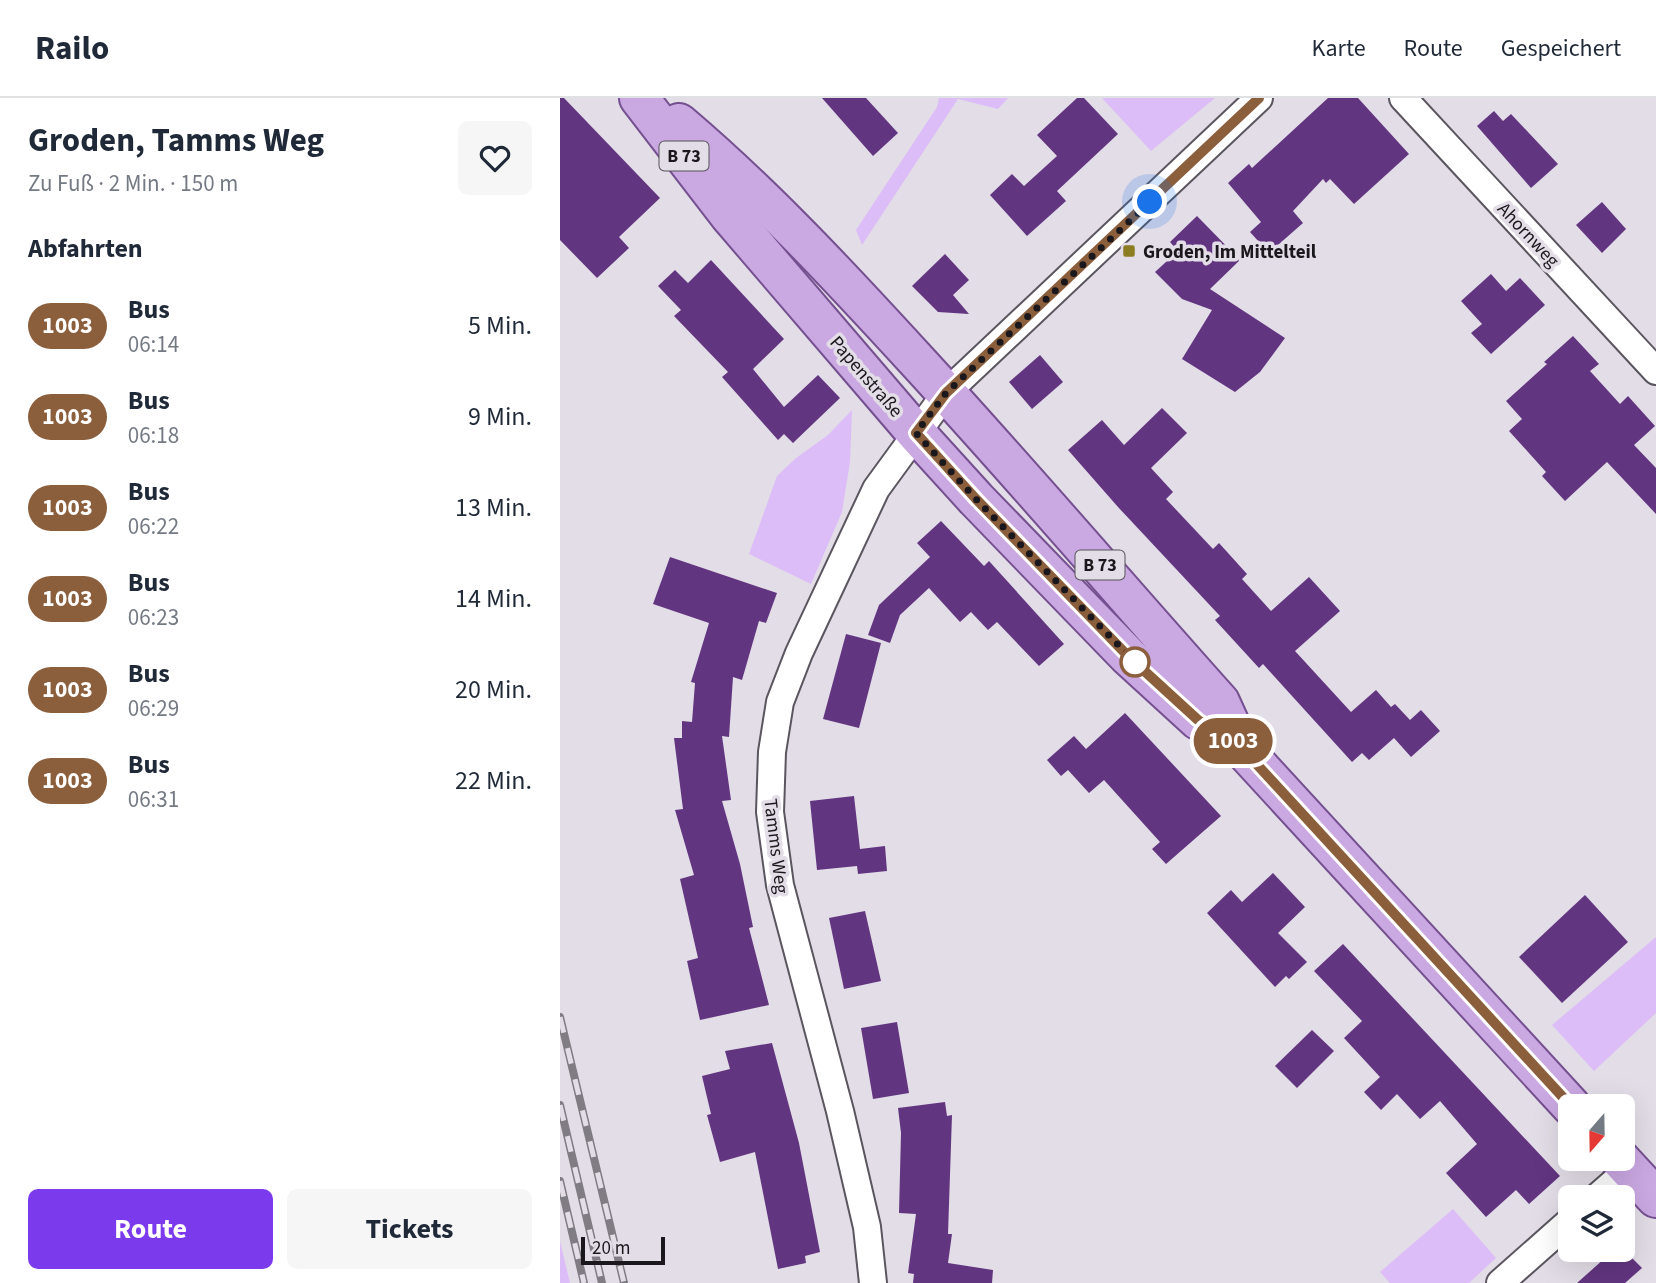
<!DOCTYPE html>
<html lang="de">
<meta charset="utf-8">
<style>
body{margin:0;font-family:"Source Sans 3",sans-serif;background:#f6f6f7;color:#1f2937;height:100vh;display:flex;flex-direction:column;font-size:26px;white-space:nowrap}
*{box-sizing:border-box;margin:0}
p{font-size:23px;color:#747a83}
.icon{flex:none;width:38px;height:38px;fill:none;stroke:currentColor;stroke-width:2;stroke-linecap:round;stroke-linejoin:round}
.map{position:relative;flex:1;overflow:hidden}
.sheet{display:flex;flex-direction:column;background:#fff;width:560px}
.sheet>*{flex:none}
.badge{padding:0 14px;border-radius:23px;font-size:24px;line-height:46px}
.needle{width:46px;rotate:200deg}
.buttons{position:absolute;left:998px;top:996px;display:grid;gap:14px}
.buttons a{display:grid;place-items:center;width:77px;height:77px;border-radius:10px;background:#fff;box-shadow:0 7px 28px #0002;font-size:35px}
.scale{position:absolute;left:21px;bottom:18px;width:84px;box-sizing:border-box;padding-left:7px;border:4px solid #1a181c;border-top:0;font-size:19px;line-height:24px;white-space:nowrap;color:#1a181c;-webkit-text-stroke:5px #e3dde7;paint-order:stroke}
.you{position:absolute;width:35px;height:35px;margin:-18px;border:5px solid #fff;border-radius:50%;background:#1a73e8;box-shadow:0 0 0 10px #1a73e833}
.map>.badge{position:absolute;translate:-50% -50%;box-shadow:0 0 0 4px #fff}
h2{padding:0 28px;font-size:26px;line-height:63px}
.round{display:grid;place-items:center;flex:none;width:74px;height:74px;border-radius:10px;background:#f6f6f7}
.head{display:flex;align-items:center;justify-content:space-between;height:119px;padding:0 28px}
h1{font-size:33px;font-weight:700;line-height:52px}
.primary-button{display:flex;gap:14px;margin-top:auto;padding:14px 28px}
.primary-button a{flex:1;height:80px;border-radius:10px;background:#7c3aed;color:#fff;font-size:28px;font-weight:700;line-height:80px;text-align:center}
.primary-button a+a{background:#f6f6f7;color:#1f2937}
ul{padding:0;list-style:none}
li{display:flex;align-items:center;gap:21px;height:91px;padding:0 28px}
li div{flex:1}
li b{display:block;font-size:26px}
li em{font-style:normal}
li .badge{min-width:77px;font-weight:700;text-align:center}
header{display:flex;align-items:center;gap:42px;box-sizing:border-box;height:98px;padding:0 35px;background:#fff;border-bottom:2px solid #e0e1e3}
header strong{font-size:33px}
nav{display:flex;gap:38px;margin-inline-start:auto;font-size:24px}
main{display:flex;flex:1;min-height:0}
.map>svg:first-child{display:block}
.green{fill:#ddbdf8}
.building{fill:#623580}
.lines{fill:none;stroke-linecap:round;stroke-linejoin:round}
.minor-casing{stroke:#5a555e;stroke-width:30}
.primary-casing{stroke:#755090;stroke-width:42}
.minor{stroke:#fff;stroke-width:26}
.primary{stroke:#caa8e2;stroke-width:38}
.rail-casing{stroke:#807c83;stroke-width:8}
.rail{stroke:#e3dde7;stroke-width:5;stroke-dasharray:16;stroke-linecap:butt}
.line-casing{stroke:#fff;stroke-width:16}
.line{stroke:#8b5e3c;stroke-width:10}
.walk{stroke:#1a181c;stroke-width:7;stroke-dasharray:0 12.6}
.poi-dot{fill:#8c7d23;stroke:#e3dde7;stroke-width:2.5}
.stop-dot{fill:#fff;stroke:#8b5e3c;stroke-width:3.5}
.labels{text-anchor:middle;stroke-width:7;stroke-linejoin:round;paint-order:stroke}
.shield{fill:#e3dde7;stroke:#565359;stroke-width:2}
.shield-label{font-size:18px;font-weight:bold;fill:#1a181c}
.street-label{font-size:19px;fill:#1a181c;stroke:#e3dde7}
.poi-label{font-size:19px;font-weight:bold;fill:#1a181c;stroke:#e3dde7;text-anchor:start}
</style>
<header>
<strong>Railo</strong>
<nav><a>Karte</a><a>Route</a><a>Gespeichert</a></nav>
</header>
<main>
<section class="sheet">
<div class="head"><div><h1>Groden, Tamms Weg</h1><p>Zu Fuß · 2 Min. · 150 m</p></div><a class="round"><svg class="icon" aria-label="heart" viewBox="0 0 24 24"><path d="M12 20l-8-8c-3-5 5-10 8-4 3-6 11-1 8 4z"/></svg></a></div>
<h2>Abfahrten</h2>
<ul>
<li><span class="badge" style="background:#8b5e3c;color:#fff">1003</span><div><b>Bus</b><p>06:14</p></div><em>5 Min.</em></li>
<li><span class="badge" style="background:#8b5e3c;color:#fff">1003</span><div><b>Bus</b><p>06:18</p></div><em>9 Min.</em></li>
<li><span class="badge" style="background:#8b5e3c;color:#fff">1003</span><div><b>Bus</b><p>06:22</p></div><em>13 Min.</em></li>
<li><span class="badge" style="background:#8b5e3c;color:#fff">1003</span><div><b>Bus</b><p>06:23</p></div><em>14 Min.</em></li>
<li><span class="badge" style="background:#8b5e3c;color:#fff">1003</span><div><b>Bus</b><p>06:29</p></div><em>20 Min.</em></li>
<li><span class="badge" style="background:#8b5e3c;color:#fff">1003</span><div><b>Bus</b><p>06:31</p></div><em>22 Min.</em></li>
</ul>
<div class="primary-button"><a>Route</a><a>Tickets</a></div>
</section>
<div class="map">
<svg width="1096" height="1185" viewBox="0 0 1096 1185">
<rect width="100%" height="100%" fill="#e3dde7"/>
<g class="green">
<polygon points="379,0 448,0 438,11 398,1 302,147 296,132 377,9"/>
<polygon points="542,0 655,0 591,53"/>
<polygon points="292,312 290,364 282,414 251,486 189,456 217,378 236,360 268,337"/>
<polygon points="1096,839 1096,915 1034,973 992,927"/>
<polygon points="893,1111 936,1160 909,1185 830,1185 820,1174"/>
<polygon points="0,1143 10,1185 0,1185"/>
</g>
<g class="building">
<polygon points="0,0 4,0 100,100 59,139 69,150 37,180 0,142"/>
<polygon points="262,0 306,0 338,35 313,58"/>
<polygon points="517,0 524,0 558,36 497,93 506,103 467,138 430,97 452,76 464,88 497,58 477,37"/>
<polygon points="768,0 798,0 849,56 794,106 770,81 766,85 763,81 733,113 743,125 709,155 690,134 701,124 668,85 689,66 692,70"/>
<polygon points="934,13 943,23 951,16 998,66 971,90 917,28"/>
<polygon points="1042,104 1066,131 1042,155 1016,127"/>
<polygon points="637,118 680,162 650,191 725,240 700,274 675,294 622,261 652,212 622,201 595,174 618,153 610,144"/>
<polygon points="385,156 409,182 393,197 409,216 378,214 352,188"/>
<polygon points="151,162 224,241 193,271 224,309 258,277 280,300 233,345 224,336 218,342 162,279 168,274 114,218 121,212 98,188 115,172 128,185"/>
<polygon points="931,176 946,193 960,180 985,207 931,256 911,235 922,226 901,203"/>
<polygon points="1013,238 1039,266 1030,273 1060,306 1068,298 1095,328 1074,347 1096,370 1096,416 1047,364 1005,403 982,378 986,374 949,333 962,321 946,303 987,266 984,264"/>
<polygon points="480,257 503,284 472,311 449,284"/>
<polygon points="602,310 627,335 591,370 613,394 606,401 653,451 659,445 687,476 682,481 711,513 749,479 780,513 735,553 791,614 816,592 831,609 835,606 850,622 861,612 880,633 851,659 834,640 809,662 802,655 792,664 703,566 699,570 655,522 660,518 558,409 508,352 542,322 564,347"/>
<polygon points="381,423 424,468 429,463 504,546 479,568 437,524 428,532 411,514 400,524 369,490 340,517 330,545 308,537 319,507 370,459 357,445"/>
<polygon points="110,459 217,495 206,525 199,523 182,582 173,579 169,639 162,638 171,702 162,703 180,766 193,829 189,830 209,907 140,922 127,863 138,860 120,781 134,777 115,712 123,711 114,640 122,640 122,623 132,624 135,585 131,584 149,525 93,506"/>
<polygon points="286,536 321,545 299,630 263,621"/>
<polygon points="565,615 661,718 606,766 592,751 600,744 544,682 529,695 508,672 501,678 487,662 514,638 526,651"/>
<polygon points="294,698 300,751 325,748 327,773 298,776 297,768 257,772 250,703"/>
<polygon points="713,775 745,809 718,835 747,864 729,881 726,878 715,889 647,815 671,792 682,804"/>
<polygon points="1025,797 1068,844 1002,905 959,859"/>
<polygon points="305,813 321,883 284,891 269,820"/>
<polygon points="783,846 1000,1078 969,1106 956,1092 926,1119 886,1075 917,1046 880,1003 860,1021 837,996 821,1012 804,994 820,979 784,940 802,923 754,873"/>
<polygon points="337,924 349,995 313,1001 301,930"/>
<polygon points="752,932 774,953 737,990 715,968"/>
<polygon points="212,945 239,1045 260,1154 245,1158 246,1165 218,1171 195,1054 160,1064 147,1017 151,1016 142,978 170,971 165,953"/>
<polygon points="385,1004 387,1018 392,1017 388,1136 392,1136 388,1165 433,1172 432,1185 353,1185 354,1176 348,1175 356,1116 339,1115 341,1035 338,1010"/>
<polygon points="1062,1150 1082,1170 1065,1185 1017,1185 1054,1152 1062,1152"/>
</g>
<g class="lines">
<defs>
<g id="minor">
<polyline points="843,0 1096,273"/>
<polyline points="1037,1099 1069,1071"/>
<polyline points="313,1185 307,1129 280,1013 220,787 210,714 212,654 220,604 239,555 316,391 386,295 699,0"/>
<polyline points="940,1185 1010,1123"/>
</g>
<g id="primary">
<polyline points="79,0 169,117 356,335 416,401 568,558 638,622 680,648 1011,1008"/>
<path d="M119,25C205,98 282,181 358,264C461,376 559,491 660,604L680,648"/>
<polyline points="1059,1060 1096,1100"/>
</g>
</defs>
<use href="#minor" class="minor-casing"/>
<use href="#primary" class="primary-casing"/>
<use href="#minor" class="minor"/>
<use href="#primary" class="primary"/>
<defs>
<g id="rail">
<polyline points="0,919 64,1185"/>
<polyline points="0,1007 42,1185"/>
<polyline points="0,1083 24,1185"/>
</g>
</defs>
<use href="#rail" class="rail-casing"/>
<use href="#rail" class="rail"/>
</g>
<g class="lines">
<defs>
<polyline id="line" points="699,0 386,295 356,335 416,401 568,558 638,622 680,648 1011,1008"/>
</defs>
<use href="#line" class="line-casing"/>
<use href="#line" class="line"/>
<polyline class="walk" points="575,564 416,401 356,335 386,295 590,104"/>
</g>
<rect class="poi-dot" x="562" y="146" width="14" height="14" rx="3.5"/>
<circle class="stop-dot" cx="575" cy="564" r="14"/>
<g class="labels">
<g class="shield">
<rect x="99.5" y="43.5" width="49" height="29" rx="5"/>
<rect x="515.5" y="452.5" width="49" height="29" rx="5"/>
</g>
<g class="shield-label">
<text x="124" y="64">B 73</text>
<text x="540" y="473">B 73</text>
</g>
<g class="street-label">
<text transform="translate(969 136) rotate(47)" y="7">Ahornweg</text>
<text transform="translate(307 278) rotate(49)" y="7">Papenstraße</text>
<text transform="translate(217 748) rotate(83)" y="7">Tamms Weg</text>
</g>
<g class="poi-label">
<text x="583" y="160">Groden, Im Mittelteil</text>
</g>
</g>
</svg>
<div class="buttons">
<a><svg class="needle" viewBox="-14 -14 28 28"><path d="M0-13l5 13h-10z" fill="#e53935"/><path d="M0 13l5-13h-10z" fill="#747a83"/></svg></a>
<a><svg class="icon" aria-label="layers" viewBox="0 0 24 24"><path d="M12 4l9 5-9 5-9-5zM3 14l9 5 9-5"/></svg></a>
</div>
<div class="scale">20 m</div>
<div class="you" style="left:590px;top:104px"></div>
<b class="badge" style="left:673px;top:643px;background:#8b5e3c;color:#fff">1003</b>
</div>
</main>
